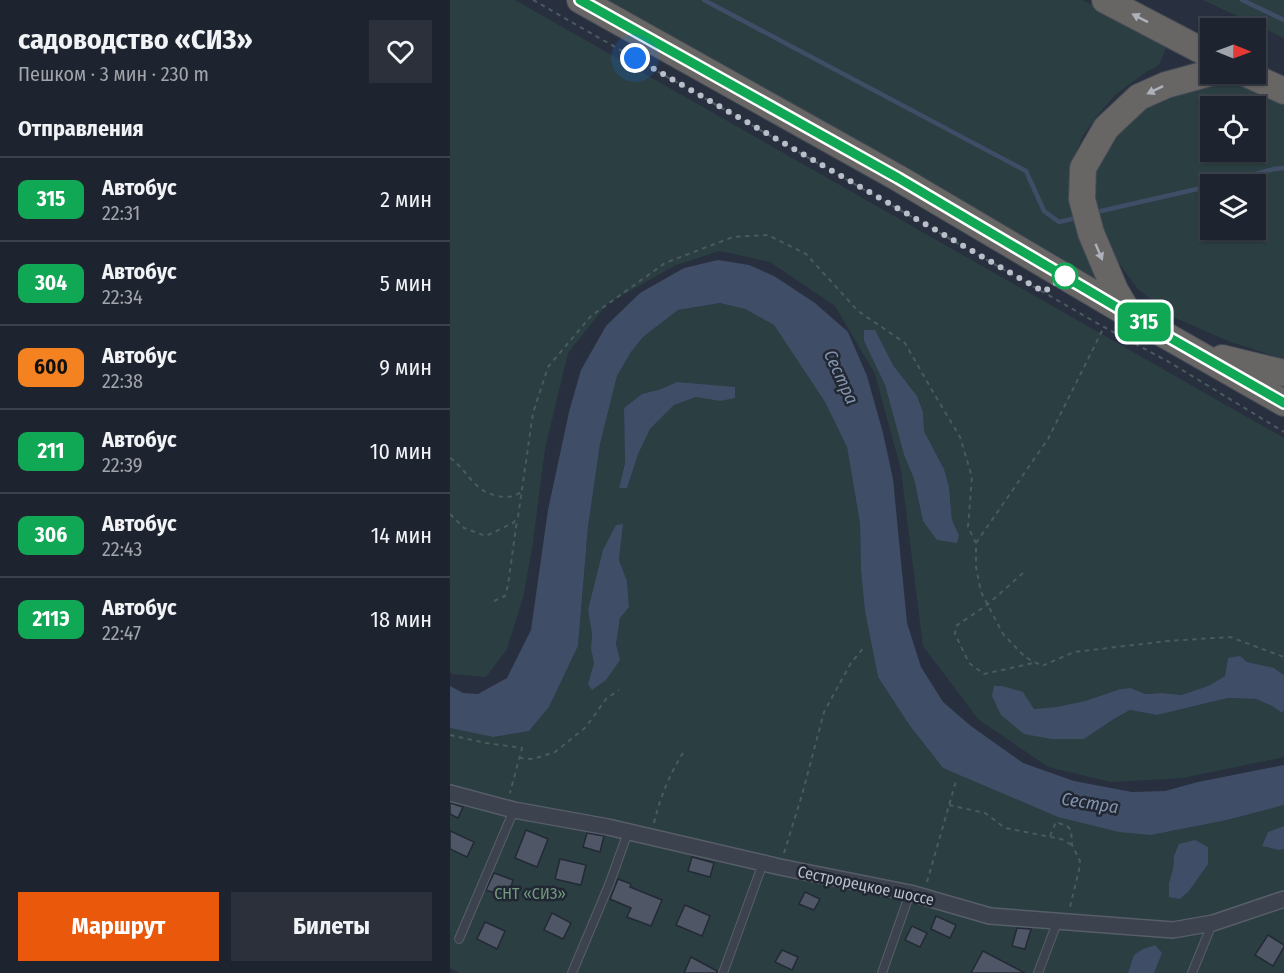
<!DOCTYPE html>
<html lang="ru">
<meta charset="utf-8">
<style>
body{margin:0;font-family:"Fira Sans Condensed",sans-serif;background:#2b303b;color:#f1f3f6;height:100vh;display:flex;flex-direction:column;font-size:22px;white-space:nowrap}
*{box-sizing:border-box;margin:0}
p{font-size:20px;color:#a1a4aa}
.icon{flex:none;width:33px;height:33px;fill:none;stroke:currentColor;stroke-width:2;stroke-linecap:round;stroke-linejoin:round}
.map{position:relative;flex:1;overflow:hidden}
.side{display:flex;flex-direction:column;background:#1e242f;width:450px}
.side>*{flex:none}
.badge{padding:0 12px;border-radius:9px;font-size:21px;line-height:39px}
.needle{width:39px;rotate:91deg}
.buttons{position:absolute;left:750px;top:18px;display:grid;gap:12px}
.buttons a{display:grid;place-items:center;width:66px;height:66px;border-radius:0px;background:#1e242f;box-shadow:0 2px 4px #0004,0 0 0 2px #3c414b;font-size:30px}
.you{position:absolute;width:30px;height:30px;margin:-15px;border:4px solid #fff;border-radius:50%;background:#1a73e8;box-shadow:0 0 0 9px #1a73e833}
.map>.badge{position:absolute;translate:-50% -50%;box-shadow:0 0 0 3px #fff}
h2{padding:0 18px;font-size:22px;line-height:54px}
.round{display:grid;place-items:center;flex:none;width:63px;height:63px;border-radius:0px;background:#2b303b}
.headline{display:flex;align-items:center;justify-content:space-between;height:102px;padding:0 18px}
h1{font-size:28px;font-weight:700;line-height:45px}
.primary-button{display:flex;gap:12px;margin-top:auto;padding:12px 18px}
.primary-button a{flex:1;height:69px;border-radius:0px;background:#ea580c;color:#fff;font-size:24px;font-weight:700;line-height:69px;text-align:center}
.primary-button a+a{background:#2b303b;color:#f1f3f6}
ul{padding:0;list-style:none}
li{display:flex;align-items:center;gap:18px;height:84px;padding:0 18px;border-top:2px solid #3c414b}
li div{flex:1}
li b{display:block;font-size:22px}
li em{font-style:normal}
li .badge{min-width:66px;font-weight:700;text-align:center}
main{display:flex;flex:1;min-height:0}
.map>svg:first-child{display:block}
.green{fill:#2b3e41;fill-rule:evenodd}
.water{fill:#404d66}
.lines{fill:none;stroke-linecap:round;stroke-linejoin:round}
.stream{stroke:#404d66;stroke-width:4.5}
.building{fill:#4f5767;stroke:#232a36;stroke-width:1.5}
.service-casing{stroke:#575e69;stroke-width:10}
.minor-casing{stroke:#575e69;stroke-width:18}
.trunk-casing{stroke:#444b56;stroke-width:28}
.path{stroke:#4a5b5f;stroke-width:2;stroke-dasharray:4.5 4.5;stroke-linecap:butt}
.service{stroke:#3c434f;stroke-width:8}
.minor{stroke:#3c434f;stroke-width:15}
.trunk{stroke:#676664;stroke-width:26}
.oneway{fill:#adb1ba}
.line-casing{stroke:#fff;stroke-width:14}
.line{stroke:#10a855;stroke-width:9}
.walk{stroke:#b9bec9;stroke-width:6;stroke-dasharray:0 10.8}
.stop-dot{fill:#fff;stroke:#10a855;stroke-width:3}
.labels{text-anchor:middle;stroke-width:5;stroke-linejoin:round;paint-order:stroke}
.street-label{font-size:16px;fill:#b9bec9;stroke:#212834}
.park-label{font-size:16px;fill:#72987d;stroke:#212834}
.water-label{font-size:18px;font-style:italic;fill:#8393ad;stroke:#212834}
</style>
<main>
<section class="side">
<div class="headline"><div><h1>садоводство «СИЗ»</h1><p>Пешком · 3 мин · 230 m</p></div><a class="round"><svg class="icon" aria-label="heart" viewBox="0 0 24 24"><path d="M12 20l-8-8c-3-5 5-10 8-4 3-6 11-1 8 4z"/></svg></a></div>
<h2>Отправления</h2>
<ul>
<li><span class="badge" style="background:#10a855;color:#fff">315</span><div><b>Автобус</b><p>22:31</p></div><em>2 мин</em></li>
<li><span class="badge" style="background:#10a855;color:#fff">304</span><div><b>Автобус</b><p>22:34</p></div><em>5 мин</em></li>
<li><span class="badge" style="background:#f58220;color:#111">600</span><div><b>Автобус</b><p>22:38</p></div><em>9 мин</em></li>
<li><span class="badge" style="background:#10a855;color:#fff">211</span><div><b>Автобус</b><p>22:39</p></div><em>10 мин</em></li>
<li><span class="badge" style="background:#10a855;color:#fff">306</span><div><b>Автобус</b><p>22:43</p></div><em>14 мин</em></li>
<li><span class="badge" style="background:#10a855;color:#fff">211Э</span><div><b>Автобус</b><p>22:47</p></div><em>18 мин</em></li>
</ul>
<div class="primary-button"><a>Маршрут</a><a>Билеты</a></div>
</section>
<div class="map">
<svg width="834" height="973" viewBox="0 0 834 973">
<rect width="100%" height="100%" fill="#28303f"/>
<g class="green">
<path d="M0,0H65L834,438V675L824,668L778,658L775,676L758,686L731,695L712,693L695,694L681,688L669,689L635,701L606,707L583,709L601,739H634L664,719L680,710L707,715L778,698L806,699L822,706L832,713L834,710V757L733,778L661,782L598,767L528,719L473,646L451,470L425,374L385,306L320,262L270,251L226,265L157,304L118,353L95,449L83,542L74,594L57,649L36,677L2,674L0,671ZM414,341L443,365L467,396L473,412L474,431L494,469L499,487L502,520L509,535L473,521L464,479L454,455L435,385Z"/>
<polygon points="158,0 632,0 707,37 716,48 709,65 696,72 665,95 647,116 632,137 623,161 652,288"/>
<polygon points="753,0 834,0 834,38"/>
<path d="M760,74H782L834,99V359L778,341L721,316L687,288L661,252L649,219L643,189L648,159L676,116ZM760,106H806V152H760ZM760,184H806V230H760Z"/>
<path d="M270,303L295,309L324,325L375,402L397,447L410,523L411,571L415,611L428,677L460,726L493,768L701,835L777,820L834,805V826L818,832L812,846L829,850L834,849V973H704L711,953L684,955L678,973H10L0,968V728L43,737L79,731L99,707L128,646L138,527L150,444L167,376L181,352L193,337L228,310ZM227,382L285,388L270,401L246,397L224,405L200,429L169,488L175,463L174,408L192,394L211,389ZM173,525L169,560L177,581L179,606L170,618L166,644L170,660L138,684L144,663L141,649L142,634L138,610ZM724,856L747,879L739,891L719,883L723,869Z"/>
</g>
<g class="water">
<polygon points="268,260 299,265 324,276 365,303 398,332 417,376 433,433 443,479 457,623 471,667 493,702 521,726 573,763 624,781 682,792 715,791 748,782 834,765 834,805 777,820 701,835 669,832 608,817 493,768 460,726 428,677 415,611 411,571 410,523 397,447 375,402 324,325 295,309 270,303 228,310 193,337 181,352 167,376 150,444 138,527 128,646 99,707 79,731 43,737 0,728 0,686 13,693 28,694 57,678 81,630 98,510 119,412 131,370 156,326 190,293 234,268"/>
<polygon points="414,330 425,330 443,365 467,396 473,412 474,431 494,469 499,487 502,520 509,535 507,543 487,540 473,521 464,479 454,455 435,385 414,341"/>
<polygon points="227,382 285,387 285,398 270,401 246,397 224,405 200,429 188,454 177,488 169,488 175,463 174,408 192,394 211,389"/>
<polygon points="173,524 169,560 177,581 179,607 170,618 166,644 170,660 156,680 142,690 138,684 144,663 141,649 142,634 138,610 153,550 166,525"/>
<polygon points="790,656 797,662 824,668 834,675 834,710 832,713 822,706 806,699 778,698 707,715 680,710 664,719 634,739 601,739 574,734 551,715 542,696 544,686 552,686 573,692 584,709 606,707 635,701 670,689 681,688 695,694 712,693 731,695 758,686 775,676 778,658"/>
<polygon points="834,826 834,849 829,850 812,846 818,832"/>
<polygon points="745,840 758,847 758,864 739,891 730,899 719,897 719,883 723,869 724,856 729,844"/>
<polygon points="705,945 712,953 704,973 678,973 684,955 693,949"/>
</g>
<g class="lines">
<g class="stream">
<polyline points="254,0 576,171 594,211 609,222 626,218"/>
<polyline points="792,0 834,20"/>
<polyline points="767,184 824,169 834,168"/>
<polyline points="651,211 760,186"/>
</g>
</g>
<g class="building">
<polygon points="0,803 13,807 8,818 0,814"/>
<polygon points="76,830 98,839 87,867 65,858"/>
<polygon points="0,831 24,842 17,857 0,849"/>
<polygon points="137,833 154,836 150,852 133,847"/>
<polygon points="242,857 264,863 260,877 238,871"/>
<polygon points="110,859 136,865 131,885 105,879"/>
<polygon points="44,873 63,880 58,897 36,890"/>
<polygon points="168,879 181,884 180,887 212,900 201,926 177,917 181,908 160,899"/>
<polygon points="355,892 370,899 364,910 349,904"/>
<polygon points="235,905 260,916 252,936 226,925"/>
<polygon points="102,913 121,923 113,939 94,930"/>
<polygon points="486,916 506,925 500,938 481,929"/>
<polygon points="35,922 55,931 47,949 27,939"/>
<polygon points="462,926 477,933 470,947 455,940"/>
<polygon points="567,928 581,929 575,949 562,946"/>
<polygon points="818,935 834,945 834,947 823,966 805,955"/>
<polygon points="332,950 348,957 342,970 325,962"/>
<polygon points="533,951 575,973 521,973"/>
<polygon points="241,957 267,971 267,973 234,973"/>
</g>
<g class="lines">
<defs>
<g id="service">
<polyline points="9,939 64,810"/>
<polyline points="122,973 159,885 178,832"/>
<polyline points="273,973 313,863"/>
<polyline points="432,973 460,893"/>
<polyline points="588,973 608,920"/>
<polyline points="742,973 762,924"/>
</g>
<polyline id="minor" points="0,793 64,810 158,827 330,867 460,893 540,916 723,930 763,923 834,899"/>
<g id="trunk">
<polyline points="130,0 448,178 680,315 834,403"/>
<polyline points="655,0 760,55"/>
<polyline points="797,74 834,91"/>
<polyline points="678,312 665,290 641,233 632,199 633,168 656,128 689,97 716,85 760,73"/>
<polyline points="772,358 834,373"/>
</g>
</defs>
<use href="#service" class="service-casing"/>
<use href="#minor" class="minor-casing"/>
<use href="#trunk" class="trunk-casing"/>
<g class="path">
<polyline points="83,0 654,327 719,362 834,432"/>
<path d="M0,458C19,471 22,491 48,496C57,498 63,497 71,492"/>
<polyline points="0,514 14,528 36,536 63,523 68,517 83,413 98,367 141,316 215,263 283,237 318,235 356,254 408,311 455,343 483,392 510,437 522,477 518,527 526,543 526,567 531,592 553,634 575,657 592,666 624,652 718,641 780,637 834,657"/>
<polyline points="526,543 598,439 654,327"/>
<polyline points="573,573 537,605 506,626 505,634 519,663 534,674 583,663"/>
<polyline points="44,601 55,596 58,585 67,520"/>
<polyline points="0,735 36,743 72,748 60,793"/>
<polyline points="69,758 83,759 105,752 136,727 156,699 169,690"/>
<polyline points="499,805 535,813 555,828 611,839 622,845"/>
<path d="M204,823C210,798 219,775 233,753"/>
<polyline points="600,836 606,822 617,826 621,830 622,845 630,861 629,870 620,907"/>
<polyline points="334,853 352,795 374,712 401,663 415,646"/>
<polyline points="477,882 506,781"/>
</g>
<use href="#service" class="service"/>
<use href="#minor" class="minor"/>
<use href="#trunk" class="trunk"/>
</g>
<defs><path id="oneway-solid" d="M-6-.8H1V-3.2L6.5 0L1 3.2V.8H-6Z" transform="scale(1.5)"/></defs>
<g class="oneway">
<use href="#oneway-solid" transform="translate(690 18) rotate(-153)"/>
<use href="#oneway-solid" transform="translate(705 90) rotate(154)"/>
<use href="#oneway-solid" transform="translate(649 252) rotate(67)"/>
</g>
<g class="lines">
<defs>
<polyline id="line" points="130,0 448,178 680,315 834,403"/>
</defs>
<use href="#line" class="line-casing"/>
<use href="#line" class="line"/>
<polyline class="walk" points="185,58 594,292 615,276"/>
</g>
<circle class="stop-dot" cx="615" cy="276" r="12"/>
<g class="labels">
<g class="street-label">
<text transform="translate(416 885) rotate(12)" y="6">Сестрорецкое шоссе</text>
</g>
<g class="park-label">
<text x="80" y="899">СНТ «СИЗ»</text>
</g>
<g class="water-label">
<text transform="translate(391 377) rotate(65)" y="6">Сестра</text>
<text transform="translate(640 803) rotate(9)" y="6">Сестра</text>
</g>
</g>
</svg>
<div class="buttons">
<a><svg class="needle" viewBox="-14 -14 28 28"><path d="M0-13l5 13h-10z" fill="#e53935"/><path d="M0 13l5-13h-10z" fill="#a1a4aa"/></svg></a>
<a><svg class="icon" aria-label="locate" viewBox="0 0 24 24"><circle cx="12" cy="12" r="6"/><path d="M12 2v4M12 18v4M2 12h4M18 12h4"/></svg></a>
<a><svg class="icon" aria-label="layers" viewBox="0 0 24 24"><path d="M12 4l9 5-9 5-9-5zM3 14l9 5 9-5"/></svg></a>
</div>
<div class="you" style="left:185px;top:58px"></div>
<b class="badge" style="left:694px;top:322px;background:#10a855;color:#fff">315</b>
</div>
</main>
